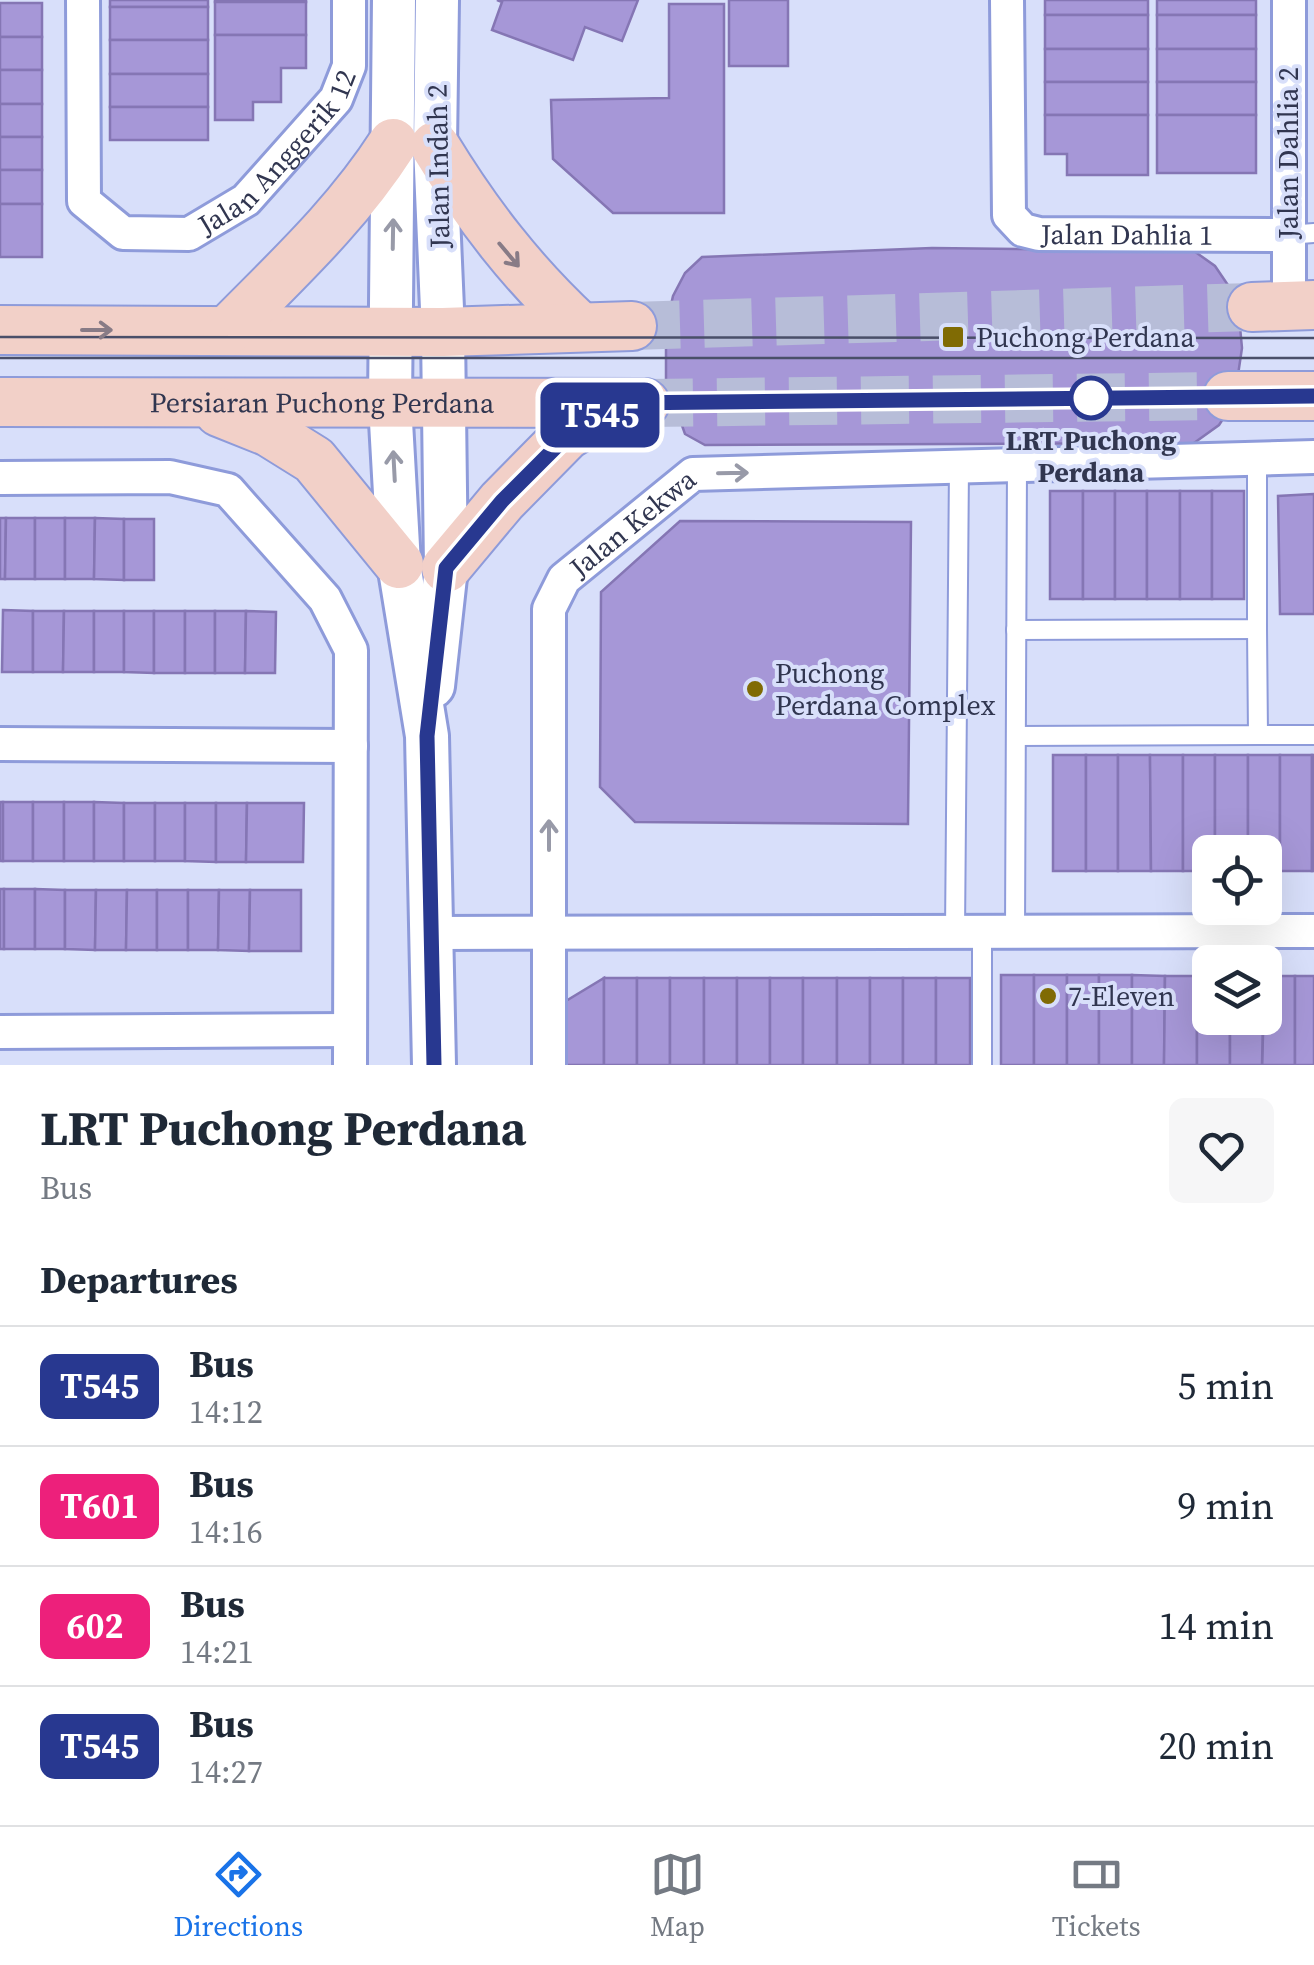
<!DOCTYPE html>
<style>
body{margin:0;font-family:"Source Serif 4",serif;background:#f6f6f7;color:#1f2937;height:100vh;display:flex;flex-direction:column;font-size:38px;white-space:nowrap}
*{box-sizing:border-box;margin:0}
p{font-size:32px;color:#747a83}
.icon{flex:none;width:55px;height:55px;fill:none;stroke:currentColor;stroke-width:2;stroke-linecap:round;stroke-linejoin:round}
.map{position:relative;height:1065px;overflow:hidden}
.panel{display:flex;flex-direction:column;background:#fff;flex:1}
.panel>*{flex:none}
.badge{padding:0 20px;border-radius:15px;font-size:35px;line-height:65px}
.controls{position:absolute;left:1192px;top:835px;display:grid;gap:20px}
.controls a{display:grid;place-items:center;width:90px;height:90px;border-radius:15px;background:#fff;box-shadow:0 10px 40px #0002;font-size:50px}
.map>.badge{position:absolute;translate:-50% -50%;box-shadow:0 0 0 5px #fff}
h2{padding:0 40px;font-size:38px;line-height:90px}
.round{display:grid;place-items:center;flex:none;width:105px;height:105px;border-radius:15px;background:#f6f6f7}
.summary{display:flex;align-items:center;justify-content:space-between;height:170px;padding:0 40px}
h1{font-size:48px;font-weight:700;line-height:75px}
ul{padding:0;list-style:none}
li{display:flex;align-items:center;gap:30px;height:120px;padding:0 40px;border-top:2px solid #e0e1e3}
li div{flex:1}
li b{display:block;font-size:38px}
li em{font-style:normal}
li .badge{min-width:110px;font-weight:700;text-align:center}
.tab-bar{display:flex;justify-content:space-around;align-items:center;height:140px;border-top:2px solid #e0e1e3;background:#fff;font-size:28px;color:#747a83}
.tab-bar a{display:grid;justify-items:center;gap:5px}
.tab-bar .active{color:#1a73e8}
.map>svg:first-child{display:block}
.building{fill:#a697d7;stroke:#8576b4;stroke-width:2.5}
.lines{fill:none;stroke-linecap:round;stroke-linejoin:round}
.secondary-tunnel{stroke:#b7bdd8;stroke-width:48;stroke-dasharray:48 24;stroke-linecap:butt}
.service-casing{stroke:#8e9bda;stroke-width:22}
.minor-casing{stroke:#8e9bda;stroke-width:38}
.tertiary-casing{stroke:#8e9bda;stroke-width:48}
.secondary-casing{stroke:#8e9bda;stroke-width:52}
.service{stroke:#fff;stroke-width:18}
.minor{stroke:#fff;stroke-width:32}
.tertiary{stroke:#fff;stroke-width:42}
.secondary{stroke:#f2d0c8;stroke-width:48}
.tram{stroke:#4a4f69;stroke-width:2.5}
.oneway{stroke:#989aa8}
.oneway2{stroke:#887b86}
.line-casing{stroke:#fff;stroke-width:22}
.line{stroke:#283890;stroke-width:15}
.poi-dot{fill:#806b04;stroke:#d8dffa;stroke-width:4}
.stop-dot{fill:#fff;stroke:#283890;stroke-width:5}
.labels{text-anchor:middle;stroke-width:8;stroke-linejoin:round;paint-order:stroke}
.street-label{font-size:28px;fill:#313650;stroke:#d8dffa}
.poi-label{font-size:28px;fill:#313650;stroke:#d8dffa;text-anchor:start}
.stop-label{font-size:28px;font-weight:bold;fill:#313650;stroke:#d8dffa}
</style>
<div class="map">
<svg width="1314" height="1065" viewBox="0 0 1314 1065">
<rect width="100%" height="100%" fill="#d8dffa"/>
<g class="building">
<rect x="110" y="0" width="98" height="7"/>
<rect x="215" y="0" width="91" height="2"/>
<polygon points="497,0 638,0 622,41 585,27 573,60 492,30 502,2"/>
<rect x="729" y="0" width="59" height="66"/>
<rect x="1045" y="0" width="103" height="15"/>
<rect x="1157" y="0" width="99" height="15"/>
<rect x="215" y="2" width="91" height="33"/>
<rect x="0" y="3" width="42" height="34"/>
<polygon points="669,4 724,4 724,213 613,213 553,159 551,100 669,98"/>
<rect x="110" y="7" width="98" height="33"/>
<rect x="1045" y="15" width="103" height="34"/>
<rect x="1157" y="15" width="99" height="34"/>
<polygon points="215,35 306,35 306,68 281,68 281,102 253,102 253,120 215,120"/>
<rect x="0" y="37" width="42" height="33"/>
<rect x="110" y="40" width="98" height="34"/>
<rect x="1045" y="49" width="103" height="33"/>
<rect x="1157" y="49" width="99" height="33"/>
<rect x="0" y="70" width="42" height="34"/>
<rect x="110" y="74" width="98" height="33"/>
<rect x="1045" y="82" width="103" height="33"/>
<rect x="1157" y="82" width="99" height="33"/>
<rect x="0" y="104" width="42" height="33"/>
<rect x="110" y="107" width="98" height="33"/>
<polygon points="1045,115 1148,115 1148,175 1067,175 1067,154 1045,154"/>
<rect x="1157" y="115" width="99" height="58"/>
<rect x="0" y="137" width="42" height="33"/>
<rect x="0" y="170" width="42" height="34"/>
<rect x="0" y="204" width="42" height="53"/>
<polygon points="932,248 1194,251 1215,266 1230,288 1239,316 1242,348 1234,402 1219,425 1194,443 705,445 685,434 666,381 666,327 673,296 685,273 702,257"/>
<rect x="1050" y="491" width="33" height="108"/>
<rect x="1083" y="491" width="32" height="108"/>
<rect x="1115" y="491" width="32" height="108"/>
<rect x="1147" y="491" width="33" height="108"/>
<rect x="1180" y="491" width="32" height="108"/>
<rect x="1212" y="491" width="32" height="108"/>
<polygon points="1314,494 1314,614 1280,614 1278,496"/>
<polygon points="0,518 6,518 5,579 0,579"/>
<polygon points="6,518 35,518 35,579 5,579"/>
<rect x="35" y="518" width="30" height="61"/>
<polygon points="65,518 95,518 94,579 65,579"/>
<polygon points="95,518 124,519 124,580 94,579"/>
<rect x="124" y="519" width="30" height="61"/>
<polygon points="680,521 911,522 908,824 635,822 600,787 601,592"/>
<polygon points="3,610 33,611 33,672 2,672"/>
<polygon points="33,611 64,611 63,672 33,672"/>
<polygon points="64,611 94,611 94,672 63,672"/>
<rect x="94" y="611" width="30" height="61"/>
<polygon points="124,611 154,611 154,673 124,672"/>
<rect x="154" y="611" width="31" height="62"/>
<rect x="185" y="611" width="30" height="62"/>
<polygon points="215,611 246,611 245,673 215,673"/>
<polygon points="246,611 276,612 275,673 245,673"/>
<rect x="1053" y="755" width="33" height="116"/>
<rect x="1086" y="755" width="32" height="116"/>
<polygon points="1118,755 1150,755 1151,871 1118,871"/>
<polygon points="1150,755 1183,755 1183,871 1151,871"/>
<polygon points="1183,755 1215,755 1215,852 1210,852 1210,871 1183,871"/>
<rect x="1215" y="755" width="33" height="97"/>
<polygon points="1248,755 1280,755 1280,871 1265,871 1265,852 1248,852"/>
<rect x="1280" y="755" width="32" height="116"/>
<rect x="1312" y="755" width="2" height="116"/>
<rect x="0" y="802" width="3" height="59"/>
<rect x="3" y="802" width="30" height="59"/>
<rect x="33" y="802" width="31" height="59"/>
<rect x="64" y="802" width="30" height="59"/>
<polygon points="94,802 124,803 124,861 94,861"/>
<rect x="124" y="803" width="31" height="58"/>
<rect x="155" y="803" width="30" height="58"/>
<polygon points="185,803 216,803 216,862 185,861"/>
<polygon points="216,803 247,803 246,862 216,862"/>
<polygon points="247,803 304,803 303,862 246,862"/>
<rect x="0" y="889" width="4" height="60"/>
<rect x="4" y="889" width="31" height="60"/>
<polygon points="35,889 65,890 65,949 35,949"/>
<polygon points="65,890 96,890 95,950 65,949"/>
<polygon points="96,890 127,890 126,950 95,950"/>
<polygon points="127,890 157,890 157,950 126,950"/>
<rect x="157" y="890" width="31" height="60"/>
<polygon points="188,890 219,890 218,950 188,950"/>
<polygon points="219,890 250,890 249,951 218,950"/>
<polygon points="250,890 301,890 301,951 249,951"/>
<rect x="1001" y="975" width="33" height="90"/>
<rect x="1034" y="975" width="33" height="90"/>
<rect x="1067" y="975" width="32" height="90"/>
<rect x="1099" y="975" width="33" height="90"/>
<polygon points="1132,975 1165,976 1164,1065 1132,1065"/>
<polygon points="1165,976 1197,976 1197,1065 1164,1065"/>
<polygon points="1197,976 1210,976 1210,1018 1230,1018 1230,1065 1197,1065"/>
<polygon points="1265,976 1295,976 1295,1065 1262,1065"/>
<rect x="1295" y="976" width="19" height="89"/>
<polygon points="604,978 604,1065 566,1065 566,1001"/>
<rect x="604" y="978" width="33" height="87"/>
<rect x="637" y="978" width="33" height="87"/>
<rect x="670" y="978" width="34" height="87"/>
<rect x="704" y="978" width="33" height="87"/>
<rect x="737" y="978" width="33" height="87"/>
<rect x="770" y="978" width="33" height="87"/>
<rect x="803" y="978" width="34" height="87"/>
<rect x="837" y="978" width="33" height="87"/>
<rect x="870" y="978" width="33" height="87"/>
<rect x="903" y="978" width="33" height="87"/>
<rect x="936" y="978" width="34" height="87"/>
<polygon points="1230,1018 1263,1018 1262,1065 1230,1065"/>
</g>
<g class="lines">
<g class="secondary-tunnel">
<polyline points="632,326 1252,307"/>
<polyline points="645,403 1228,396"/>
</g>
<defs>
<g id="service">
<polyline points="1288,235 1314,233"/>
<polyline points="1016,630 1257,629 1257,459"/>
<polyline points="1258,735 1314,735"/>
<polyline points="1016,736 1258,735 1257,629"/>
<polyline points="955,932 959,467"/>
<polyline points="982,932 982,1065"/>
<polyline points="1015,932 1017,466"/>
</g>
<g id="minor">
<path id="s1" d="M83,0L84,201L123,233L189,234L246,200L336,99L349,66V0"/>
<path id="s2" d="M1007,0L1009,215L1023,230L1039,234L1288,235"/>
<polyline points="1289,307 1289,0"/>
<polyline points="0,478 170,477 228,490 325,599 351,650 350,1065"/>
<polyline points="0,744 351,746"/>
<polyline points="435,933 1314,931"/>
<polyline points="0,1032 350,1030"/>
<path id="s3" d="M549,1065V609L564,579L693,474L1314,457"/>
</g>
<g id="tertiary">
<polyline points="394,0 390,404 399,564 427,736 434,1065"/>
<polyline points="433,686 446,568 443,332 435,146 437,0"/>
</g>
<g id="secondary">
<path d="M435,146C477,215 521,272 580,327"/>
<polyline points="1252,307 1314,305"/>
<polyline points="0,330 443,332 632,326"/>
<path d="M227,331C286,271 347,215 393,143"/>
<polyline points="1228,396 1314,396"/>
<path id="s4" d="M0,402L645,403"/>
<polyline points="219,412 269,432 314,460 399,564"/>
<polyline points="446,568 502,501 567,435 619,403"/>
</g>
</defs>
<use href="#service" class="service-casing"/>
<use href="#minor" class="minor-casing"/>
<use href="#tertiary" class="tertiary-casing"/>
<use href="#secondary" class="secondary-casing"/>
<use href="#service" class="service"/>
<use href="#minor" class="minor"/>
<use href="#tertiary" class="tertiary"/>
<use href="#secondary" class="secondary"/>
<g class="tram">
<polyline points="0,337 1314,338"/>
<polyline points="0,358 1314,358"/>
</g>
</g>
<defs><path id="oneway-shaft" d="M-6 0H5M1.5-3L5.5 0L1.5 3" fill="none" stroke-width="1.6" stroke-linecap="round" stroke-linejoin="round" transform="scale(2.5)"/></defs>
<g class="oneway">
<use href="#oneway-shaft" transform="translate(393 234) rotate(-89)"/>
<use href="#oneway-shaft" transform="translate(394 466) rotate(-93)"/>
<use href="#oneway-shaft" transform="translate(733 473) rotate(-1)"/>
<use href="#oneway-shaft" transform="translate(549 835) rotate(-90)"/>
</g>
<g class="oneway2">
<use href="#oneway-shaft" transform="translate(509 255) rotate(50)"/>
<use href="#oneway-shaft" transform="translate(97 330)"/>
</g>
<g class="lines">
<defs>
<polyline id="line" points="434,1065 427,736 446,568 502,501 568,435 619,403 1314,396"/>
</defs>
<use href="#line" class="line-casing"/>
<use href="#line" class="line"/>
</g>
<g class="poi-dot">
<rect x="941" y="325" width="24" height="24" rx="5"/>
<circle cx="755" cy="689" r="10"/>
<circle cx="1048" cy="996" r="10"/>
</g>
<circle class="stop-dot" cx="1091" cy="398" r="20"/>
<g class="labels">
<g class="street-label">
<text dy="10" stroke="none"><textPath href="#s1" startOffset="440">Jalan Anggerik 12</textPath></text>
<text transform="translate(1288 153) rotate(-90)" y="10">Jalan Dahlia 2</text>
<text transform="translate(438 166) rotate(-91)" y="10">Jalan Indah 2</text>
<text dy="10" stroke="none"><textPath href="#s2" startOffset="340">Jalan Dahlia 1</textPath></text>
<text dy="10" stroke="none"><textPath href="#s4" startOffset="322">Persiaran Puchong Perdana</textPath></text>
<text dy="10" stroke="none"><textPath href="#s3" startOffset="578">Jalan Kekwa</textPath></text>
</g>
<g class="poi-label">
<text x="976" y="347">Puchong Perdana</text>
<text x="775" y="683">Puchong<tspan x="775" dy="32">Perdana Complex</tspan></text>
<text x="1068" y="1006">7-Eleven</text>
</g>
<g class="stop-label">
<text x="1091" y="450">LRT Puchong<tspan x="1091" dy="32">Perdana</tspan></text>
</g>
</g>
</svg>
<div class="controls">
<a><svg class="icon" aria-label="locate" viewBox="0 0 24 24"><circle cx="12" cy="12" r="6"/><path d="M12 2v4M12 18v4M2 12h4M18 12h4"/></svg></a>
<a><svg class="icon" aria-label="layers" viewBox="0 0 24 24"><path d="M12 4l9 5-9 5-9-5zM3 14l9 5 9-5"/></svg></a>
</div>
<b class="badge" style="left:600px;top:415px;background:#283890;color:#fff">T545</b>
</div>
<section class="panel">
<div class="summary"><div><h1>LRT Puchong Perdana</h1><p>Bus</p></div><a class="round"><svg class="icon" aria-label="heart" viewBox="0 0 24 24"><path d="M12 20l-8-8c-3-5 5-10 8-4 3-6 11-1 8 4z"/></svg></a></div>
<h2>Departures</h2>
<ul>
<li><span class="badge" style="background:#283890;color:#fff">T545</span><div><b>Bus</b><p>14:12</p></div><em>5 min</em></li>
<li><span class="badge" style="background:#ed207b;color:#fff">T601</span><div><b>Bus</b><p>14:16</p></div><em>9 min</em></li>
<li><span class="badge" style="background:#ed207b;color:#fff">602</span><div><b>Bus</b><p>14:21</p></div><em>14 min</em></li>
<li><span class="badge" style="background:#283890;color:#fff">T545</span><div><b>Bus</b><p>14:27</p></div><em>20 min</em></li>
</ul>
</section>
<nav class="tab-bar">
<a class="active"><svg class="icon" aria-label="directions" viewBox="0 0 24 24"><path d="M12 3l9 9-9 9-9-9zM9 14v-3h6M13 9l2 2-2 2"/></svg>Directions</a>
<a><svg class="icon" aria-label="map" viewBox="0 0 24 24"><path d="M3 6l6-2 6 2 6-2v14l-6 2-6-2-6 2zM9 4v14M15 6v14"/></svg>Map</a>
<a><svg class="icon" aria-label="tickets" viewBox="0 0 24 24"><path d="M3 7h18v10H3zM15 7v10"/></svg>Tickets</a>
</nav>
